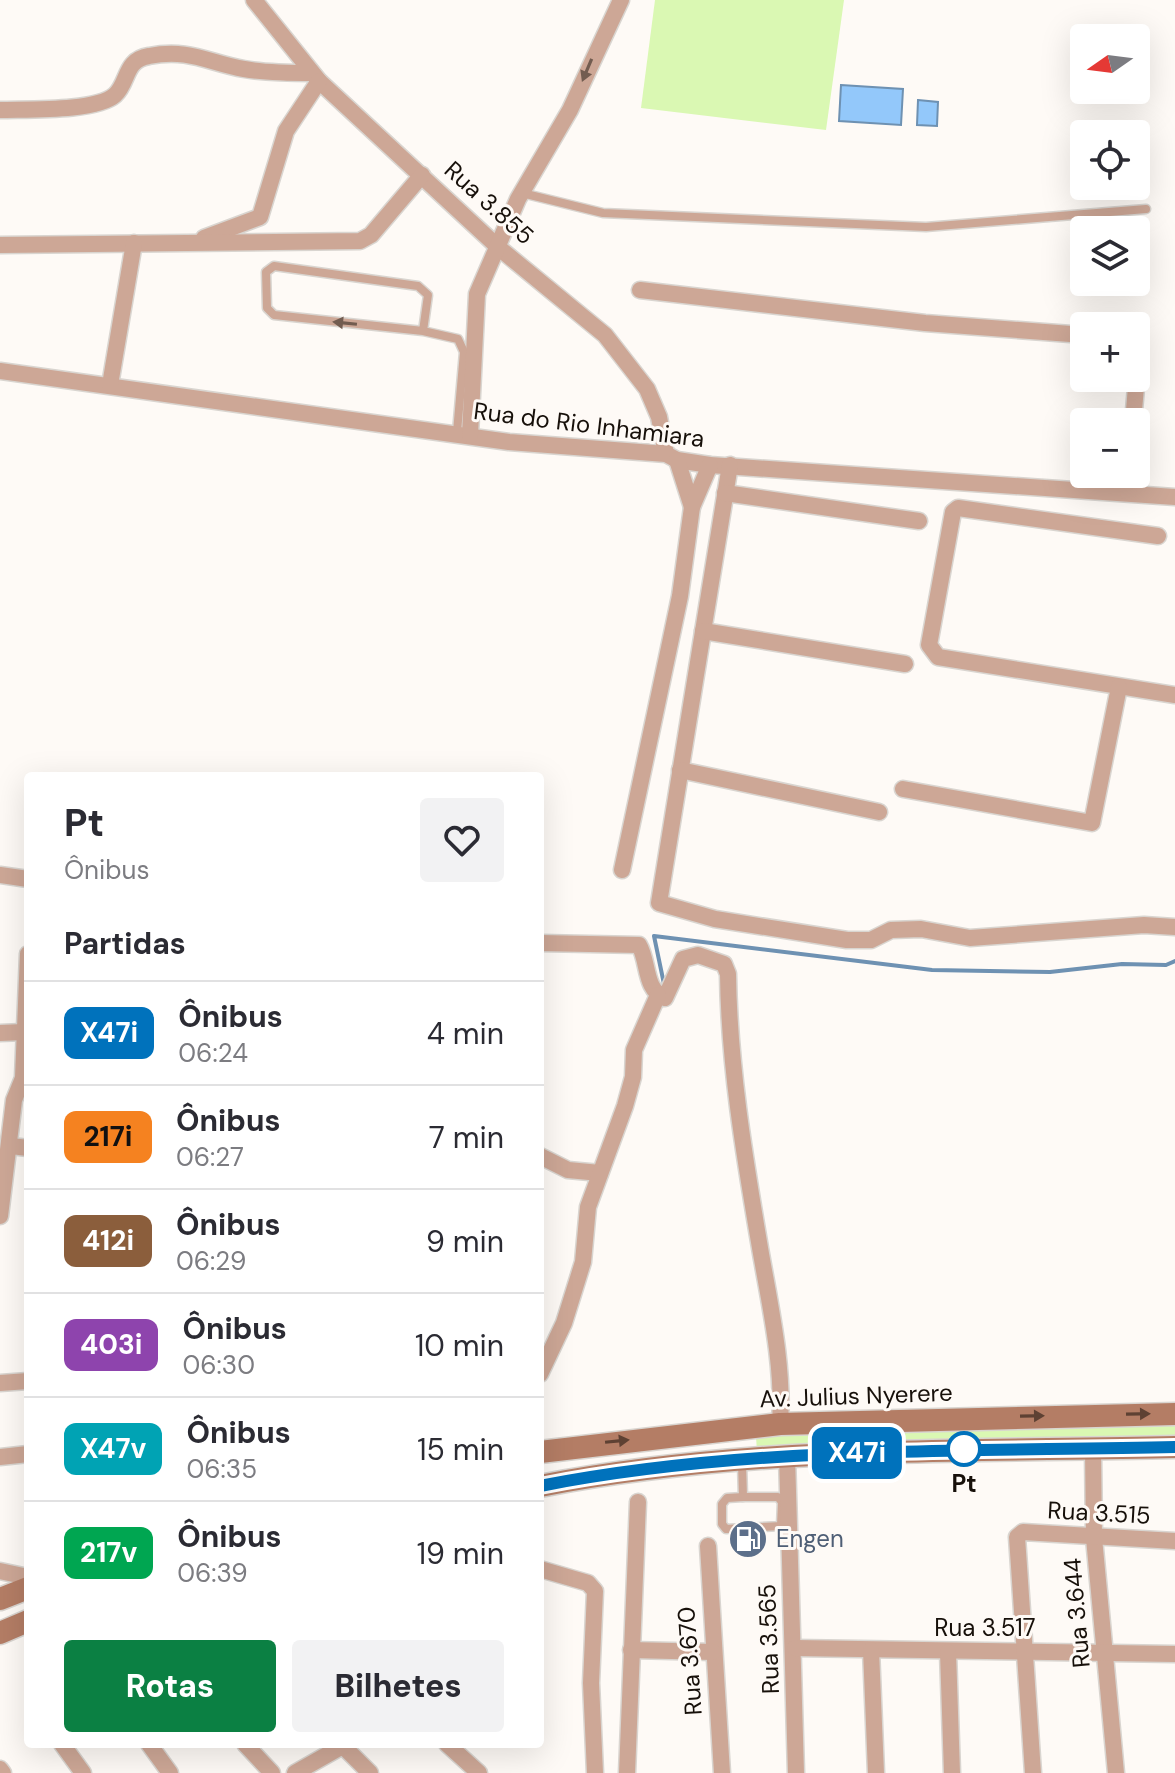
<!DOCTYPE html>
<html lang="pt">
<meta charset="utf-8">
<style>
body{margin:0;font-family:"DM Sans",sans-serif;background:#f2f2f3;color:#2b2b33;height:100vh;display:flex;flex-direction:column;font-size:30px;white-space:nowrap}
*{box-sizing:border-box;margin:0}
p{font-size:26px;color:#7c7c81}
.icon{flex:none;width:44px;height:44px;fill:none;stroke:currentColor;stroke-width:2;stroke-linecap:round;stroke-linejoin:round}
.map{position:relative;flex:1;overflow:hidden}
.panel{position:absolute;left:24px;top:772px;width:520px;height:976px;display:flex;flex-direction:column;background:#fff;border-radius:8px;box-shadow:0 8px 32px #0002}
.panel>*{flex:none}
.badge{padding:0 16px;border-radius:12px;font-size:28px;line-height:52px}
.needle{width:52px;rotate:256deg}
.buttons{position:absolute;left:1070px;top:24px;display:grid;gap:16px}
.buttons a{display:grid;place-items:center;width:80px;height:80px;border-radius:8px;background:#fff;box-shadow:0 8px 32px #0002;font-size:40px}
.map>.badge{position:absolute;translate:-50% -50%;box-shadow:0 0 0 4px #fff}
h2{padding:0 40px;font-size:30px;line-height:72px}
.round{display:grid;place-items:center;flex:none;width:84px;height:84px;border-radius:8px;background:#f2f2f3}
.overview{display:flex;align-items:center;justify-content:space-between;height:136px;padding:0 40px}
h1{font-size:38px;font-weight:800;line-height:60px}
.action{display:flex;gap:16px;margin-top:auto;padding:16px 40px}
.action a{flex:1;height:92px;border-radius:8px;background:#0b8043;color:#fff;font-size:32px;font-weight:800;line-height:92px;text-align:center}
.action a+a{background:#f2f2f3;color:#2b2b33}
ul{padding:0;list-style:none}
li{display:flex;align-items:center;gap:24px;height:104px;padding:0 40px;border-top:2px solid #e1e1e2}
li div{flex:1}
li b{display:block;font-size:30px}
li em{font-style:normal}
li .badge{min-width:88px;font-weight:700;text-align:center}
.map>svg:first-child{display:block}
.green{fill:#daf8b3}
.water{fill:#93c8fa;stroke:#6e91b2;stroke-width:2}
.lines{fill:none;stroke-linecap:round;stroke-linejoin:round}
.stream{stroke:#6e91b2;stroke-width:4}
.service-casing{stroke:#d9d5d0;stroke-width:11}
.minor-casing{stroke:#d9d5d0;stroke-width:19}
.secondary-casing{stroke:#d9d5d0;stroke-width:25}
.service{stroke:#cda796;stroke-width:8}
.minor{stroke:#cda796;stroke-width:16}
.secondary{stroke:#b47d65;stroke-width:22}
.oneway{fill:#725c50}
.oneway2{fill:#5e4133}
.line-casing{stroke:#fff;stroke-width:18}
.line{stroke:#0072bc;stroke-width:12}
.stop-dot{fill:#fff;stroke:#0072bc;stroke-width:4}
.labels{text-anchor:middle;stroke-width:6;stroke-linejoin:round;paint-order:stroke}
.street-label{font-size:24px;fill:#17100a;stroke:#fefaf6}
.stop-label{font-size:24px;font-weight:bold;fill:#17100a;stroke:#fefaf6}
.service-label{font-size:24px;fill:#4e5e75;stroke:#fefaf6;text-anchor:start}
</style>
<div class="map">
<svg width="1175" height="1773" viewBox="0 0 1175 1773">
<rect width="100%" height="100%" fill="#fefaf6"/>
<g class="green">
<polygon points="655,0 844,0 826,130 641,108"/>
<polygon points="1175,1422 1175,1443 757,1451 756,1437 761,1435"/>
</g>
<g class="water">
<polygon points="841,85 903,89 901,125 839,121"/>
<polygon points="918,100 938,102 937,126 917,125"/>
</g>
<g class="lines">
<polyline class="stream" points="664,984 654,936 932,970 1050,972 1122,964 1166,965 1175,961"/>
<defs>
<g id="service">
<polyline points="522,193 603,213 926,227 1146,209"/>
<polyline points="423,331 428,295 418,286 274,266 266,272 267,308 274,315 423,331 458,339 464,352 457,432"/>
<polyline points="742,1463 743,1497"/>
<polygon points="743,1497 778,1497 782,1502 781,1526 726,1529 722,1524 722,1504 727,1498"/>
</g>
<g id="minor">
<polyline points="254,0 319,81 499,248 605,335 647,389 659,417 666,454"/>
<path d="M0,110C26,109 96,112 115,95C129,82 124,60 149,56C189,48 209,63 244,69C266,73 289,73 312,73"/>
<polyline points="204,238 260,217 286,131 319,81"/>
<polyline points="0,245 360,241 371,235 422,175"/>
<polyline points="640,290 925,323 1084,335"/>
<polyline points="0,371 509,442 666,454 677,460 710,465 1175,497"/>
<polyline points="110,385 134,243"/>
<polyline points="1133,422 1139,352 1136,347"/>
<polyline points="470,435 477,294 518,199 570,110 621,0"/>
<polyline points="677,460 692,507"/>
<polyline points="730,465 659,903 715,919 847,940 871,940 891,930 921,929 970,938 1144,925 1175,927"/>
<polyline points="725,493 919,521"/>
<polyline points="1128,493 1130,474"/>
<polyline points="1158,536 958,508 953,512 929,645 938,657 1175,695"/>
<polyline points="703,631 905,664"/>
<polyline points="680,770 879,812"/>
<polyline points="903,789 1092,823 1119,687"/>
<polyline points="622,870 680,596 692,507 710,465"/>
<polyline points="0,875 28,879"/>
<path d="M540,943L639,945C649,962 644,990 665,998L683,959L698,955L724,964L728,974C729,1064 744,1154 759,1242C769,1302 784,1363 780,1424"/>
<polyline points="0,1033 24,1032"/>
<polyline points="11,1146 28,1148"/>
<polyline points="540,1156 568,1170 600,1173"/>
<polyline points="0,1216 14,1100 23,1078 28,954"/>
<polyline points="540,1374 564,1323 583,1262 588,1207 625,1106 633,1077 634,1050 658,995"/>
<polyline points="0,1383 28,1381"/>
<polyline points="1093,1449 1094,1538 1116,1773"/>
<polyline points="787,1456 796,1773"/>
<polyline points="0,1457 28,1454"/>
<polyline points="708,1546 722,1773"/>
<polyline points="540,1569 588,1583 595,1591 591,1683 595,1773"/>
<polyline points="0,1571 28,1577"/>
<polyline points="795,1648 1175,1654"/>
<polyline points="631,1650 713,1652"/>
<polyline points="871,1650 876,1773"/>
<polyline points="948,1652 952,1773"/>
<polyline points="62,1744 83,1773"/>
<polyline points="149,1744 170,1773"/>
<polyline points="245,1744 272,1773"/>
<polyline points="341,1744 370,1773"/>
<polyline points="447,1744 479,1773"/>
<polyline points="0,1769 3,1773"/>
<polyline points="295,1773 346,1744"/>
<polyline points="627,1773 638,1502"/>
<polyline points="1033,1773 1017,1537 1023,1532 1175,1541"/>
</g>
<g id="secondary">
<polyline points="540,1452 780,1424 1175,1414"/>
<path d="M540,1486C749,1445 963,1452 1175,1447"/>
<polyline points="0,1599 28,1588"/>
<polyline points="0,1633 28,1621"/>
</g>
</defs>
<use href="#service" class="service-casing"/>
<use href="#minor" class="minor-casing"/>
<use href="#secondary" class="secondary-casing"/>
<use href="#service" class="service"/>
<use href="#minor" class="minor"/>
<use href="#secondary" class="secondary"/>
</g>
<defs><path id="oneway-solid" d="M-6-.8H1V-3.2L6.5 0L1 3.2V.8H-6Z" transform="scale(2)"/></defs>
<g class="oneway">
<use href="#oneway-solid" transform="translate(587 70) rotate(113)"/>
<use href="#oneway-solid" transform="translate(345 323) rotate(-174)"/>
</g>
<g class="oneway2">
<use href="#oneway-solid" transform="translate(1138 1414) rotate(-1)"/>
<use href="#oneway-solid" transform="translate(1032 1416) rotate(-1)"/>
<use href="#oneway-solid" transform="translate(617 1441) rotate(-6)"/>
</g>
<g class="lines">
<defs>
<path id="line" d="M540,1486C750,1445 963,1452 1175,1447"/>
</defs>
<use href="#line" class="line-casing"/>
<use href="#line" class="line"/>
</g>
<defs>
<symbol id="fuel-disc" viewBox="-11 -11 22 22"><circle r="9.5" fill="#5c6f8a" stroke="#fefaf6"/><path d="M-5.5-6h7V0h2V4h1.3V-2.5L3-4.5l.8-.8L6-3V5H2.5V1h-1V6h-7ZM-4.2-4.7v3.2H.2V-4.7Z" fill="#fff"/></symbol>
</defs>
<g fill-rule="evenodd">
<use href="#fuel-disc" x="726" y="1517" width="44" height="44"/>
</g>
<circle class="stop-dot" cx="964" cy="1449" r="16"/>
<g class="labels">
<g class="street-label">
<text transform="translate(489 203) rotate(42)" y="8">Rua 3.855</text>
<text transform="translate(589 425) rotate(7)" y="8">Rua do Rio Inhamiara</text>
<text transform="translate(856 1396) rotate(-2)" y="8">Av. Julius Nyerere</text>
<text transform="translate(1099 1513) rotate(3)" y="8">Rua 3.515</text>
<text transform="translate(1077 1613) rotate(-95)" y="8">Rua 3.644</text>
<text x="985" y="1636">Rua 3.517</text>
<text transform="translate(769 1639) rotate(-92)" y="8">Rua 3.565</text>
<text transform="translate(690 1661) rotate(-94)" y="8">Rua 3.670</text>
</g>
<g class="stop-label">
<text x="964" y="1492">Pt</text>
</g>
<g class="service-label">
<text x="776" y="1547">Engen</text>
</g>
</g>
</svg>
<div class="buttons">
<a><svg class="needle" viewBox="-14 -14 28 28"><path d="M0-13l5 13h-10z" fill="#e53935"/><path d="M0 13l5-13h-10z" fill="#7c7c81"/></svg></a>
<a><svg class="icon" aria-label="locate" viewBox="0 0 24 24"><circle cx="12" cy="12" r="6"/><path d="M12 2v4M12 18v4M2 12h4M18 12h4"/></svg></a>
<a><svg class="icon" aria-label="layers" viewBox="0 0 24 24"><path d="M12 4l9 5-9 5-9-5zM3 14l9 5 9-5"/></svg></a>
<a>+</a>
<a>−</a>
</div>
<b class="badge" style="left:857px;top:1453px;background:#0072bc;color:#fff">X47i</b>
<section class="panel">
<div class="overview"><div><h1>Pt</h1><p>Ônibus</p></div><a class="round"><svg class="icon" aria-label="heart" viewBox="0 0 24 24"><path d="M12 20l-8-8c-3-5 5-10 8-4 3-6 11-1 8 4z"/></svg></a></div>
<h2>Partidas</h2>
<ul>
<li><span class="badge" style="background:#0072bc;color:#fff">X47i</span><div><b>Ônibus</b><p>06:24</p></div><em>4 min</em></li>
<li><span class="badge" style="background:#f58220;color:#111">217i</span><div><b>Ônibus</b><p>06:27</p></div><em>7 min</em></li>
<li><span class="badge" style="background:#8b5e3c;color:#fff">412i</span><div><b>Ônibus</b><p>06:29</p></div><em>9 min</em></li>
<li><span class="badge" style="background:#8e44ad;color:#fff">403i</span><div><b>Ônibus</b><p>06:30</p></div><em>10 min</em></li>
<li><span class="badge" style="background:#00a3b4;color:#fff">X47v</span><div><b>Ônibus</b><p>06:35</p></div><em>15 min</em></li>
<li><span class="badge" style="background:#00a651;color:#fff">217v</span><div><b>Ônibus</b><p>06:39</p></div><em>19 min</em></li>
</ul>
<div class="action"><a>Rotas</a><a>Bilhetes</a></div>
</section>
</div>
